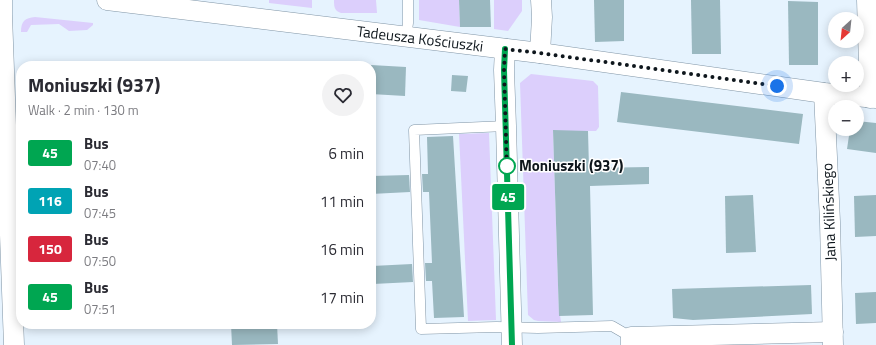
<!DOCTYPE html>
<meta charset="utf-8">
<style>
body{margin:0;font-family:"Titillium Web",sans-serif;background:#f2f2f3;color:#2b2b33;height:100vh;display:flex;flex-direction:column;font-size:15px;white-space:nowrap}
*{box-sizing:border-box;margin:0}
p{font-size:13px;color:#7c7c81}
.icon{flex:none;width:22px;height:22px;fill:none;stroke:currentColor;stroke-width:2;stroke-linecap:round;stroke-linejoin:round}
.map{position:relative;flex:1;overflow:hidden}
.details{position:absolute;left:16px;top:61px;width:360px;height:268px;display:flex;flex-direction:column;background:#fff;border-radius:16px;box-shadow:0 2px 10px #0003}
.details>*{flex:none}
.badge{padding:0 8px;border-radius:3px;font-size:14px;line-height:26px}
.needle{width:26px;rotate:207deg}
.fabs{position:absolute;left:828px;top:12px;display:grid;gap:8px}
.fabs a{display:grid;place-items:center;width:36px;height:36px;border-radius:50%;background:#fff;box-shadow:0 2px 10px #0003;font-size:20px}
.you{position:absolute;width:20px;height:20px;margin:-10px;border:3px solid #fff;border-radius:50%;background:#1a73e8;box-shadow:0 0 0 6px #1a73e833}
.map>.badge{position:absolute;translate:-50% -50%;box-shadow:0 0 0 2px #fff}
.round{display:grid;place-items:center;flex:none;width:42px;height:42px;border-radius:21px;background:#f2f2f3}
.summary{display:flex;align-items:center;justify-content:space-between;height:68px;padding:0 12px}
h1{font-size:19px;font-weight:700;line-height:30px}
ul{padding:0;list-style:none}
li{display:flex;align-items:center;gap:12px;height:48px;padding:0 12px}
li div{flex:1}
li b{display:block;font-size:15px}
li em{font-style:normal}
li .badge{min-width:44px;font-weight:700;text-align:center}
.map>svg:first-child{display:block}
.green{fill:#dccffc}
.building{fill:#9ab8c0}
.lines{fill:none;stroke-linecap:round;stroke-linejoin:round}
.service-casing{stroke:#8095a6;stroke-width:11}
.minor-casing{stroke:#8095a6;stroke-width:21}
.service{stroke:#fff;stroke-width:10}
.minor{stroke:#fff;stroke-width:20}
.line-casing{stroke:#fff;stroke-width:9}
.line{stroke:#00a651;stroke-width:6}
.walk{stroke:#0e161c;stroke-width:4;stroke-dasharray:0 7.2}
.stop-dot{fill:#fff;stroke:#00a651;stroke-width:2}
.labels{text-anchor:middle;stroke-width:3;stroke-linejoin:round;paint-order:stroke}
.street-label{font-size:15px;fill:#0e161c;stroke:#fff}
.stop-label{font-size:15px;font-weight:bold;fill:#0e161c;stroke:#fff;text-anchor:start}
</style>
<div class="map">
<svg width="876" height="345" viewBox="0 0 876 345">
<rect width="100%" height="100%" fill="#e6f3fe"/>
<g class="green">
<polygon points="269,0 312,0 312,8 269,3"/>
<path d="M334,0H376L377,13H341C334,11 334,6 334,0Z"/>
<polygon points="419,0 459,0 460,27 419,20"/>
<polygon points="494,0 522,0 522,11 508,31 494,29"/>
<path d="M35,17L93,23V25L87,30L69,31L59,24L31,25L27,32H21C21,21 25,18 35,17Z"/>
<polygon points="531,74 593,81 598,86 599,127 596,131 553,131 559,315 560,315 561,322 538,321 534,320 528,315 520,83"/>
<polygon points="489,133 496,320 468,321 459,134"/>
</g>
<g class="building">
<polygon points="459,0 490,0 491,27 460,27"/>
<polygon points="594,0 624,0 624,41 595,42"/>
<polygon points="691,0 720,0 721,54 692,54"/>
<polygon points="788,1 818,2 818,65 789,65"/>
<polygon points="371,65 406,67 405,96 371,94"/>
<polygon points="452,75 468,76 466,92 451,91"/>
<polygon points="621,92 803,114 799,144 617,122"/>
<polygon points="857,121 876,123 876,153 847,149 850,129 857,129"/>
<polygon points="553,130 588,131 589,168 649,167 649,184 590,186 593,315 559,316"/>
<polygon points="453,136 464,317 434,318 432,281 426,281 425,263 432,263 429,192 423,192 422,174 428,174 427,137"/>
<polygon points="409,175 410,192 371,194 371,176"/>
<polygon points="753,195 756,252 726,253 725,196"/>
<polygon points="876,195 876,236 855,237 854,196"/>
<polygon points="412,264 413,282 373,284 372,266"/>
<polygon points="811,285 812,314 693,320 673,318 672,289"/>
<polygon points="876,292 876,323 856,324 855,293"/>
<polygon points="231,324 277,324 278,344 232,345"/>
</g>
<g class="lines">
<defs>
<g id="service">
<polyline points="406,37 408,23 408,0"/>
<polyline points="506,126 414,130 421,329 496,327 538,328 612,326 631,337"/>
</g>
<g id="minor">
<polyline points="2,0 2,15 14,345"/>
<polyline points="107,0 540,53 824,93 876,98"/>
<polyline points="867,0 870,98"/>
<polyline points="505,49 504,70 506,126 512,345"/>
<polyline points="540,53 542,17 541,0"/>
<polyline points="824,93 830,222 833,345"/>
<polyline points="631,345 631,337 833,332"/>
</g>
</defs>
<use href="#service" class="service-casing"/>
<use href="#minor" class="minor-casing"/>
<use href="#service" class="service"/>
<use href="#minor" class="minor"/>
</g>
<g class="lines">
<defs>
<polyline id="line" points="505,49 504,70 512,345"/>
</defs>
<use href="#line" class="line-casing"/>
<use href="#line" class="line"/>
<polyline class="walk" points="507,166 507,172 504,70 505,49 540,53 777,86"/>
</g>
<circle class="stop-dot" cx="507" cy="166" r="8"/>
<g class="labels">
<g class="street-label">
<text transform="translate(420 39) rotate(7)" y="5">Tadeusza Kościuszki</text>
<text transform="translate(829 212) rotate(-92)" y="5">Jana Kilińskiego</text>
</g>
<g class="stop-label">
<text x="519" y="171">Moniuszki (937)</text>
</g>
</g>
</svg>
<div class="fabs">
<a><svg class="needle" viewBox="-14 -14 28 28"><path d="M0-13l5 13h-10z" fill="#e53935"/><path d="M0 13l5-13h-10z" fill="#7c7c81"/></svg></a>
<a>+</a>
<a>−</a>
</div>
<div class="you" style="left:777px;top:86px"></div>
<b class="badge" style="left:508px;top:197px;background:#00a651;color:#fff">45</b>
<section class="details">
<div class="summary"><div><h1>Moniuszki (937)</h1><p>Walk · 2 min · 130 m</p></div><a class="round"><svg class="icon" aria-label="heart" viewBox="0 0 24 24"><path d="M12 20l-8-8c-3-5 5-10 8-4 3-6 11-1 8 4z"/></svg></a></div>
<ul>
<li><span class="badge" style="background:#00a651;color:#fff">45</span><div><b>Bus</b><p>07:40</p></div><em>6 min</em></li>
<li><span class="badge" style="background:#00a3b4;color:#fff">116</span><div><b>Bus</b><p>07:45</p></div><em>11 min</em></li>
<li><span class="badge" style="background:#d7263d;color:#fff">150</span><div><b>Bus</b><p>07:50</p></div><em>16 min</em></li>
<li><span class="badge" style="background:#00a651;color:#fff">45</span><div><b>Bus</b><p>07:51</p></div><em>17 min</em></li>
</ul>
</section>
</div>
